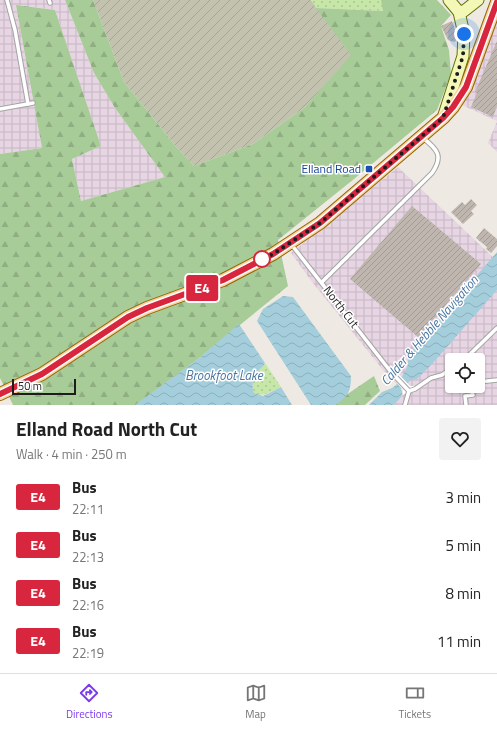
<!DOCTYPE html>
<meta charset="utf-8">
<style>
body{margin:0;font-family:"Titillium Web",sans-serif;background:#f2f2f2;color:#222;height:100vh;display:flex;flex-direction:column;font-size:15px;white-space:nowrap}
*{box-sizing:border-box;margin:0}
p{font-size:13px;color:#767676}
.icon{flex:none;width:22px;height:22px;fill:none;stroke:currentColor;stroke-width:2;stroke-linecap:round;stroke-linejoin:round}
.map{position:relative;height:405px;overflow:hidden}
.drawer{display:flex;flex-direction:column;background:#fff;flex:1}
.drawer>*{flex:none}
.badge{padding:0 8px;border-radius:3px;font-size:14px;line-height:26px}
.tools{position:absolute;left:445px;top:353px;display:grid;gap:8px}
.tools a{display:grid;place-items:center;width:40px;height:40px;border-radius:4px;background:#fff;box-shadow:0 1px 3px #0004;font-size:20px}
.scale{position:absolute;left:12px;bottom:10px;width:64px;box-sizing:border-box;padding-left:4px;border:2px solid #1d1d1d;border-top:0;font-size:11px;line-height:14px;white-space:nowrap;color:#1d1d1d;-webkit-text-stroke:3px #fff;paint-order:stroke}
.you{position:absolute;width:20px;height:20px;margin:-10px;border:3px solid #fff;border-radius:50%;background:#1a73e8;box-shadow:0 0 0 6px #1a73e833}
.map>.badge{position:absolute;translate:-50% -50%;box-shadow:0 0 0 2px #fff}
.round{display:grid;place-items:center;flex:none;width:42px;height:42px;border-radius:4px;background:#f2f2f2}
.headline{display:flex;align-items:center;justify-content:space-between;height:68px;padding:0 16px}
h1{font-size:19px;font-weight:700;line-height:30px}
ul{padding:0;list-style:none}
li{display:flex;align-items:center;gap:12px;height:48px;padding:0 16px}
li div{flex:1}
li b{display:block;font-size:15px}
li em{font-style:normal}
li .badge{min-width:44px;font-weight:700;text-align:center}
.tab-bar{display:flex;justify-content:space-around;align-items:center;height:56px;border-top:1px solid #e0e0e0;background:#fff;font-size:11px;color:#767676}
.tab-bar a{display:grid;justify-items:center;gap:2px}
.tab-bar .on{color:#7c3aed}
.map>svg:first-child{display:block}
.industrial{fill:url(#industrial-grid);fill-rule:evenodd}
.construction{fill:url(#construction-furrows)}
.grass{fill:url(#grass-dots)}
.forest{fill:url(#forest-firs)}
.water{fill:url(#water-waves)}
.pier{fill:#fff}
.building{fill:url(#building-hatch)}
.lines{fill:none;stroke-linecap:round;stroke-linejoin:round}
.lane-casing{stroke:#a4a4a4;stroke-width:5.5}
.secondary-casing{stroke:#647107;stroke-width:13}
.primary-casing{stroke:#926403;stroke-width:14}
.lane{stroke:#fff;stroke-width:3.5}
.secondary{stroke:#f4f8b7;stroke-width:11}
.primary{stroke:#f9d29c;stroke-width:12}
.line-casing{stroke:#fff;stroke-width:9}
.line{stroke:#d7263d;stroke-width:6}
.walk{stroke:#1d1d1d;stroke-width:4;stroke-dasharray:0 7.2}
.transit-dot{fill:#1a4fb4;stroke:#fff;stroke-width:1.5}
.stop-dot{fill:#fff;stroke:#d7263d;stroke-width:2}
.labels{text-anchor:middle;stroke-width:3;stroke-linejoin:round;paint-order:stroke}
.transit-label{font-size:12px;fill:#164399;stroke:#fff;text-anchor:end}
.street-label{font-size:12px;fill:#1d1d1d;stroke:#fff}
.water-label{font-size:13px;font-style:italic;fill:#4975a2;stroke:#fff}
</style>
<div class="map">
<svg width="497" height="405" viewBox="0 0 497 405">
<defs>
<pattern id="industrial-grid" width="8" height="8" patternUnits="userSpaceOnUse"><rect width="8" height="8" fill="#e7d5e3"/><path d="M0 4h8M4 0v8" fill="none" stroke="#c6b6c2"/></pattern>
<pattern id="construction-furrows" width="10" height="10" patternUnits="userSpaceOnUse"><rect width="10" height="10" fill="#c2c2af"/><path d="M-1 1l2-2M0 10L10 0M9 11l2-2" fill="none" stroke="#a6a696"/></pattern>
<pattern id="grass-dots" width="8" height="8" patternUnits="userSpaceOnUse"><rect width="8" height="8" fill="#c7e7a9"/><path d="M2 2h.1M6 6h.1" fill="none" stroke="#aac691" stroke-width="1.8" stroke-linecap="round"/></pattern>
<pattern id="forest-firs" width="22" height="20" patternUnits="userSpaceOnUse"><rect width="22" height="20" fill="#a7cc98"/><path d="M5 1l3.5 6h-7zM16 11l3.5 6h-7z" fill="#8faf83"/></pattern>
<pattern id="water-waves" width="16" height="10" patternUnits="userSpaceOnUse"><rect width="16" height="10" fill="#a4cedb"/><path d="M0 5q4-4 8 0t8 0" fill="none" stroke="#8db0bc"/></pattern>
<pattern id="building-hatch" width="6" height="6" patternUnits="userSpaceOnUse"><rect width="6" height="6" fill="#beb6af"/><path d="M-1 1l2-2M0 6l6-6M5 7l2-2" fill="none" stroke="#a39c96"/></pattern>
</defs>
<rect width="100%" height="100%" fill="#eeeae3"/>
<g class="industrial">
<polygon points="0,0 65,0 94,73 115,108 165,177 81,201 72,159 101,146 55,10 16,5 42,148 0,154"/>
<polygon points="497,18 497,152 488,143 497,121 462,105 476,76"/>
<path d="M398,167L497,261V405H394L405,392L383,370L312,282L291,253ZM452,360H478V386H452Z"/>
</g>
<polygon class="construction" points="93,0 311,0 352,55 304,108 253,144 194,166 177,148 124,82"/>
<g class="grass">
<polygon points="311,0 381,0 384,11 316,8"/>
<path d="M265,363L281,387C271,391 263,398 254,393C251,386 253,376 259,370C262,367 263,367 265,363Z"/>
</g>
<g class="forest">
<polygon points="65,0 93,0 124,82 177,148 194,166 253,144 304,108 351,55 316,8 383,11 381,0 437,0 451,15 441,26 449,50 451,74 437,110 354,179 278,240 288,286 198,359 136,405 13,405 0,378 0,154 42,148 16,5 55,10 101,146 72,159 81,201 165,177 115,108 94,73"/>
<polygon points="374,376 380,391 365,405 335,405 349,393"/>
</g>
<g class="water">
<path d="M497,252V290L432,364L417,379L411,380L401,389C405,396 398,400 394,405H369L382,392L392,388L396,385L403,375L407,367L409,356L415,347Z"/>
<path d="M283,296L293,297L351,376C351,391 348,397 335,405H311L257,321L263,309Z"/>
<path d="M239,324L265,363C263,367 262,367 259,370C253,376 251,386 254,393L263,396L281,387L292,405H135L198,359Z"/>
</g>
<polygon class="pier" points="394,369 410,386 416,386 403,395 403,390 389,374"/>
<g class="building">
<polygon points="452,21 457,35 457,40 454,42 448,40 441,26"/>
<polygon points="497,41 497,106 493,117 471,107 477,93 475,92"/>
<polygon points="471,199 477,205 471,211 474,214 463,224 451,212 462,202 465,205"/>
<polygon points="412,206 481,264 418,337 350,279"/>
<polygon points="484,228 497,239 497,246 491,253 486,249 487,247 476,238"/>
</g>
<g class="lines">
<defs>
<g id="lane">
<polyline points="7,0 15,30 28,104"/>
<polyline points="49,0 50,3"/>
<polyline points="0,109 33,103"/>
<polyline points="291,244 391,372 409,391"/>
<path d="M322,282L432,173C444,156 437,149 423,138"/>
<polyline points="464,360 497,328"/>
<polyline points="478,382 497,380"/>
<polyline points="409,391 415,389 431,378 442,375 452,368"/>
<polyline points="405,405 409,391"/>
<polyline points="466,405 465,396 473,395 470,386"/>
</g>
<g id="secondary">
<polyline points="449,0 459,12 464,11 478,0"/>
<polyline points="443,118 463,56 464,34 459,12"/>
</g>
<polyline id="primary" points="0,394 42,374 128,317 147,308 223,280 273,254 320,223 443,118 453,107 466,87 497,2"/>
</defs>
<use href="#lane" class="lane-casing"/>
<use href="#secondary" class="secondary-casing"/>
<use href="#primary" class="primary-casing"/>
<use href="#lane" class="lane"/>
<use href="#secondary" class="secondary"/>
<use href="#primary" class="primary"/>
</g>
<g class="lines">
<defs>
<polyline id="line" points="0,394 42,374 128,317 147,308 223,280 273,254 320,223 443,118 453,107 466,87 497,2"/>
</defs>
<use href="#line" class="line-casing"/>
<use href="#line" class="line"/>
<polyline class="walk" points="262,259 260,260 273,254 320,223 443,118 463,56 464,34"/>
</g>
<rect class="transit-dot" x="365" y="165" width="8" height="8" rx="2"/>
<circle class="stop-dot" cx="262" cy="259" r="8"/>
<g class="labels">
<g class="transit-label">
<text x="361" y="173">Elland Road</text>
</g>
<g class="street-label">
<text transform="translate(341 307) rotate(52)" y="4">North Cut</text>
</g>
<g class="water-label">
<text transform="translate(429 330) rotate(-49)" y="5">Calder &amp; Hebble Navigation</text>
<text x="224" y="380">Brookfoot Lake</text>
</g>
</g>
</svg>
<div class="tools">
<a><svg class="icon" aria-label="locate" viewBox="0 0 24 24"><circle cx="12" cy="12" r="6"/><path d="M12 2v4M12 18v4M2 12h4M18 12h4"/></svg></a>
</div>
<div class="scale">50 m</div>
<div class="you" style="left:464px;top:34px"></div>
<b class="badge" style="left:202px;top:288px;background:#d7263d;color:#fff">E4</b>
</div>
<section class="drawer">
<div class="headline"><div><h1>Elland Road North Cut</h1><p>Walk · 4 min · 250 m</p></div><a class="round"><svg class="icon" aria-label="heart" viewBox="0 0 24 24"><path d="M12 20l-8-8c-3-5 5-10 8-4 3-6 11-1 8 4z"/></svg></a></div>
<ul>
<li><span class="badge" style="background:#d7263d;color:#fff">E4</span><div><b>Bus</b><p>22:11</p></div><em>3 min</em></li>
<li><span class="badge" style="background:#d7263d;color:#fff">E4</span><div><b>Bus</b><p>22:13</p></div><em>5 min</em></li>
<li><span class="badge" style="background:#d7263d;color:#fff">E4</span><div><b>Bus</b><p>22:16</p></div><em>8 min</em></li>
<li><span class="badge" style="background:#d7263d;color:#fff">E4</span><div><b>Bus</b><p>22:19</p></div><em>11 min</em></li>
</ul>
</section>
<nav class="tab-bar">
<a class="on"><svg class="icon" aria-label="directions" viewBox="0 0 24 24"><path d="M12 3l9 9-9 9-9-9zM9 14v-3h6M13 9l2 2-2 2"/></svg>Directions</a>
<a><svg class="icon" aria-label="map" viewBox="0 0 24 24"><path d="M3 6l6-2 6 2 6-2v14l-6 2-6-2-6 2zM9 4v14M15 6v14"/></svg>Map</a>
<a><svg class="icon" aria-label="tickets" viewBox="0 0 24 24"><path d="M3 7h18v10H3zM15 7v10"/></svg>Tickets</a>
</nav>
